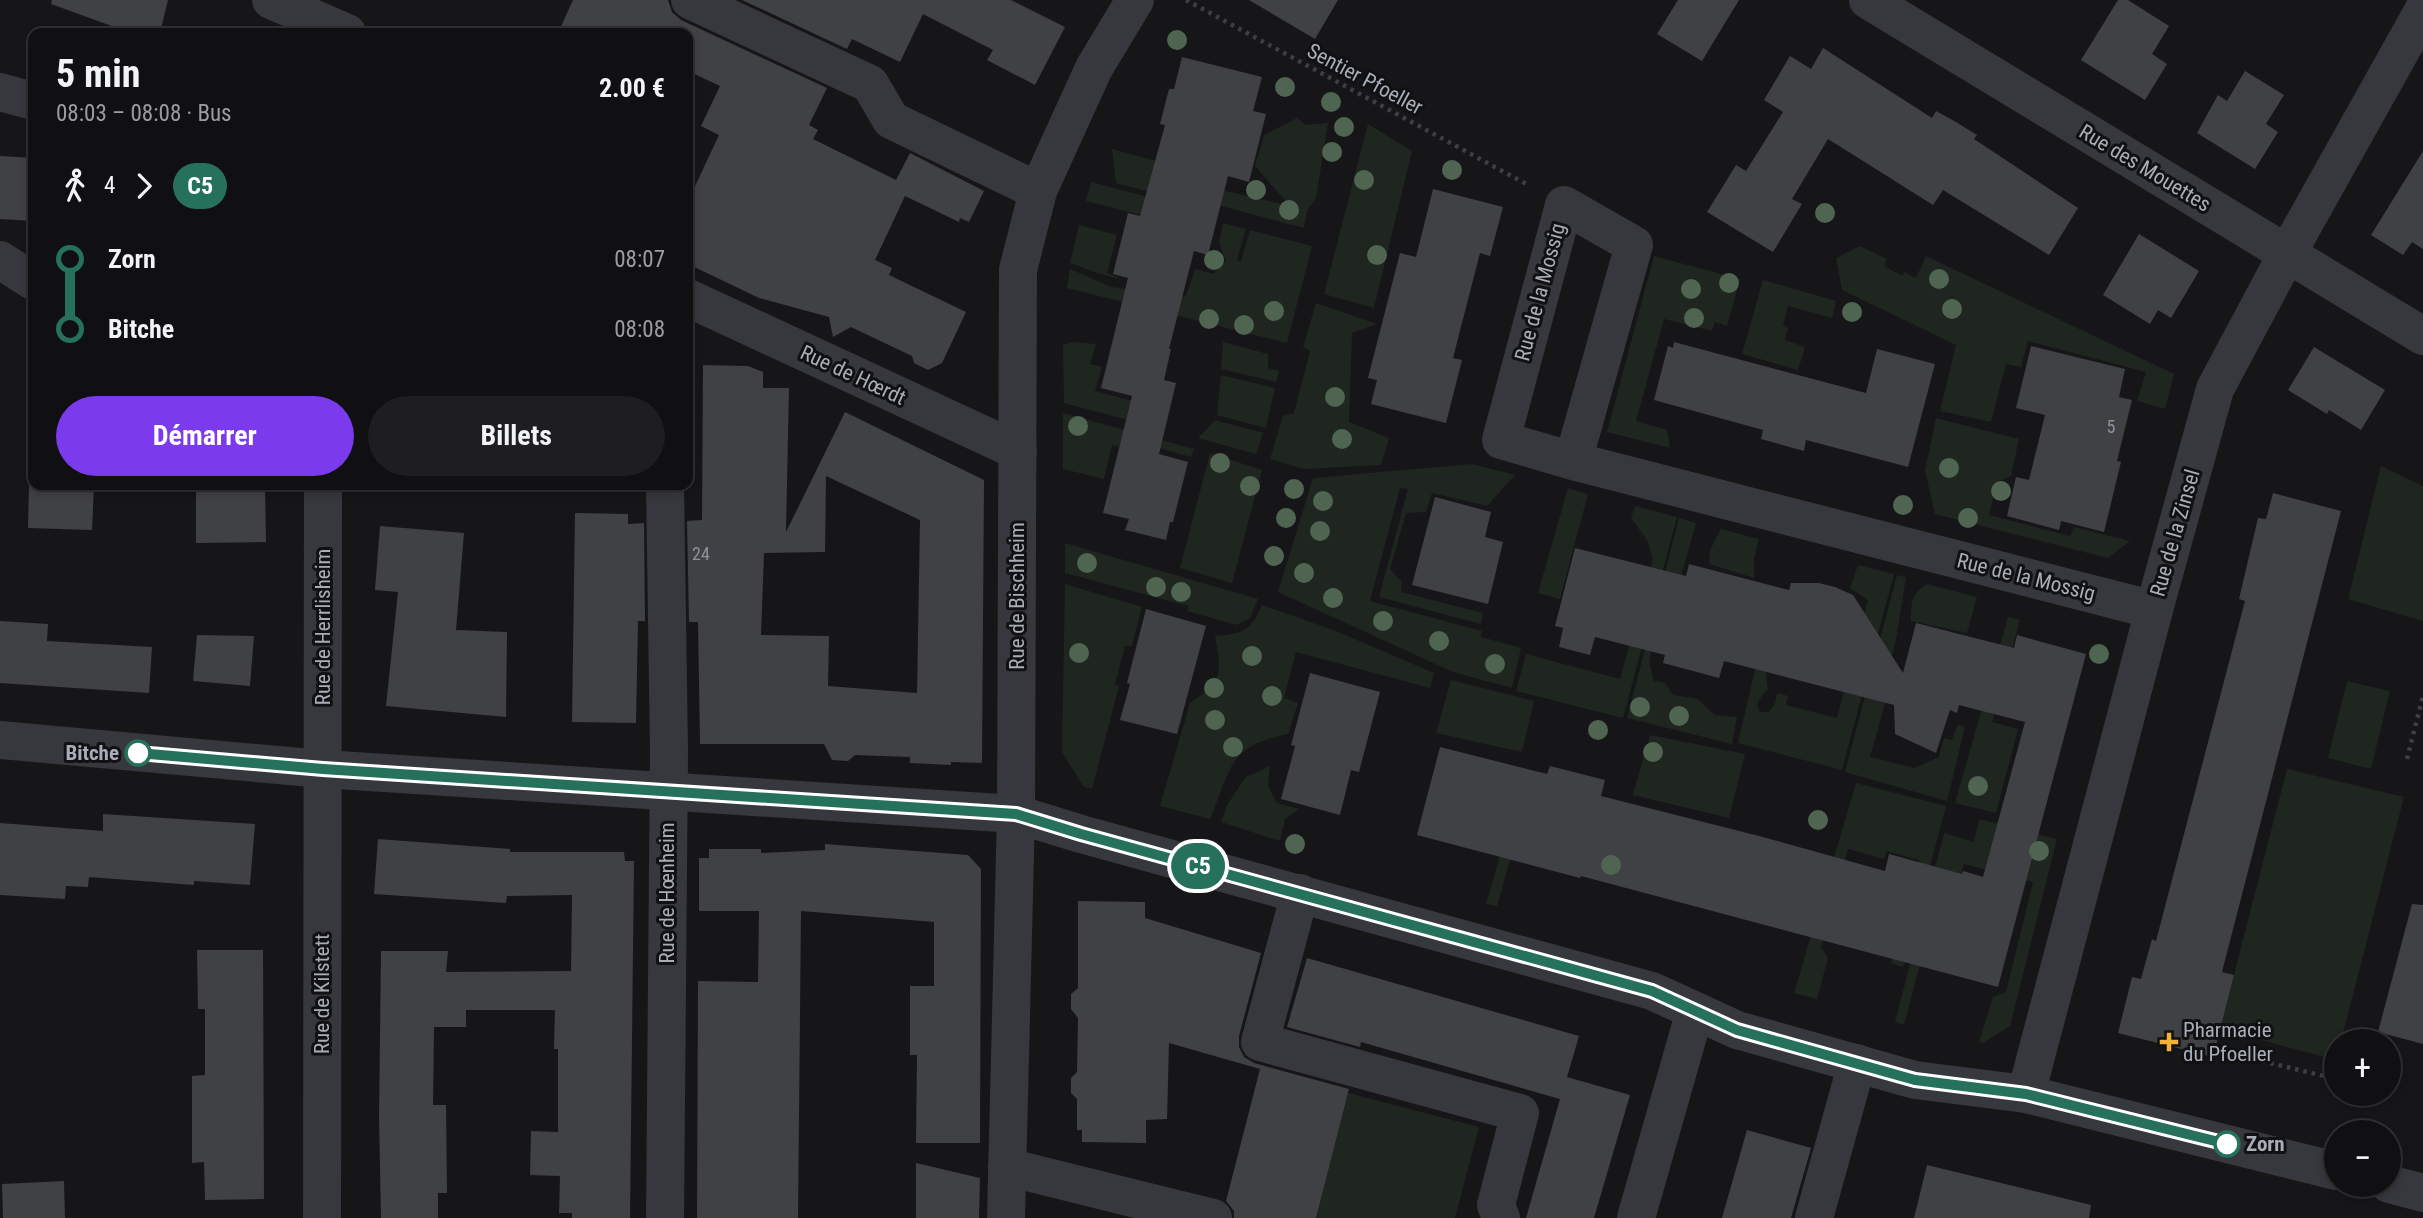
<!DOCTYPE html>
<html lang="fr">
<meta charset="utf-8">
<style>
body{margin:0;font-family:"Roboto Condensed",sans-serif;background:#1e1e20;color:#f1f3f6;height:100vh;display:flex;flex-direction:column;font-size:26px;white-space:nowrap}
*{box-sizing:border-box;margin:0}
p{font-size:23px;color:#9c9d9f}
.icon{flex:none;width:38px;height:38px;fill:none;stroke:currentColor;stroke-width:2;stroke-linecap:round;stroke-linejoin:round}
.map{position:relative;flex:1;overflow:hidden}
.panel{position:absolute;left:28px;top:28px;width:665px;height:462px;display:flex;flex-direction:column;background:#101012;border-radius:14px;box-shadow:0 4px 10px #0003,0 0 0 2px #303032}
.panel>*{flex:none}
.badge{padding:0 14px;border-radius:23px;font-size:24px;line-height:46px}
.buttons{position:absolute;left:2324px;top:1029px;display:grid;gap:14px}
.buttons a{display:grid;place-items:center;width:77px;height:77px;border-radius:50%;background:#101012;box-shadow:0 4px 10px #0003,0 0 0 2px #303032;font-size:35px}
.map>.badge{position:absolute;translate:-50% -50%;box-shadow:0 0 0 4px #fff}
.legs{display:flex;align-items:center;gap:10px;height:77px;padding:0 28px;font-size:23px}
.legs p{margin-inline-start:auto}
.head{display:flex;align-items:center;justify-content:space-between;height:119px;padding:0 28px}
h1{font-size:38px;font-weight:700;line-height:52px}
.action{display:flex;gap:14px;margin-top:auto;padding:14px 28px}
.action a{flex:1;height:80px;border-radius:42px;background:#7c3aed;color:#fff;font-size:28px;font-weight:700;line-height:80px;text-align:center}
.action a+a{background:#1e1e20;color:#f1f3f6}
ul{padding:0 28px;list-style:none}
li{display:flex;align-items:center;gap:24px;height:70px;font-size:26px}
li i{display:grid;place-items:center;width:10px;height:100%;margin:0 9px;background:currentColor}
li i::after{content:'';width:18px;height:18px;margin:-9px;border:5px solid;border-radius:50%;background:#101012}
li p{margin-inline-start:auto}
li:first-child i{background:linear-gradient(#0000 50%,currentColor 0)}
li:last-child i{background:linear-gradient(currentColor 50%,#0000 0)}
.map>svg:first-child{display:block}
.green{fill:#1e261f}
.building{fill:#404145;fill-rule:evenodd}
.lines{fill:none;stroke-linecap:round;stroke-linejoin:round}
.path{stroke:#3d3f44;stroke-width:4.5;stroke-dasharray:3.5 5;stroke-linecap:butt}
.minor{stroke:#37383d;stroke-width:38}
.tree{fill:#506452}
.line-1-casing{stroke:#fff;stroke-width:16}
.line-1{stroke:#25715c;stroke-width:10}
.stop-1-dot{fill:#fff;stroke:#25715c;stroke-width:3.5}
.poi-dot{fill:#f2b134;stroke:#111113;stroke-width:2.5}
.labels{text-anchor:middle;stroke-width:6;stroke-linejoin:round;paint-order:stroke}
.number-label{font-size:18px;fill:#8e929b}
.street-label{font-size:21px;fill:#a8adb8;stroke:#111113}
.stop-label{font-size:21px;font-weight:bold;fill:#a8adb8;stroke:#111113;text-anchor:end}
.poi-label{font-size:21px;fill:#a8adb8;stroke:#111113;text-anchor:start}
</style>
<div class="map">
<svg width="2423" height="1218" viewBox="0 0 2423 1218">
<rect width="100%" height="100%" fill="#161618"/>
<g class="green">
<polygon points="1297,118 1306,125 1328,123 1316,198 1307,211 1304,228 1214,204 1218,189 1290,206 1255,166 1264,135"/>
<polygon points="1368,124 1412,151 1374,308 1324,294"/>
<polygon points="1112,149 1189,170 1180,200 1116,183"/>
<polygon points="1091,182 1197,210 1192,228 1086,201"/>
<polygon points="1223,223 1246,229 1237,260 1241,261 1250,230 1312,246 1287,343 1067,288 1070,269 1111,287 1150,292 1177,300 1186,296 1195,269 1213,274 1226,261 1219,243"/>
<path d="M1079,225L1117,235L1107,273L1119,278C1107,278 1083,267 1070,263Z"/>
<polygon points="1860,246 1887,259 1884,266 1902,276 1904,272 1916,278 1926,256 2174,374 2165,409 2137,401 2146,372 2028,341 2021,367 2006,364 1991,422 1940,411 1956,345 1842,290 1836,258"/>
<polygon points="1654,256 1740,279 1727,326 1715,322 1712,331 1664,319 1636,421 1667,430 1670,448 1607,432"/>
<polygon points="1763,280 1836,301 1832,318 1788,306 1783,326 1788,328 1785,340 1805,347 1798,370 1742,354"/>
<polygon points="1316,303 1377,324 1352,333 1349,422 1389,438 1381,465 1304,469 1270,459 1283,416 1294,413 1310,351 1303,347"/>
<polygon points="1073,342 1096,344 1090,364 1102,367 1095,391 1155,407 1150,426 1064,403 1063,345"/>
<polygon points="1223,342 1268,354 1268,368 1279,371 1276,382 1221,369"/>
<polygon points="1221,375 1275,388 1266,428 1217,415"/>
<polygon points="1063,413 1194,449 1191,457 1159,448 1157,456 1112,445 1104,479 1063,469"/>
<polygon points="1936,418 2019,439 2011,476 1997,482 1989,515 2070,536 2074,527 2130,541 2108,558 1935,514 1925,471"/>
<polygon points="1215,420 1263,433 1256,454 1198,438"/>
<polygon points="1210,453 1262,470 1232,583 1180,568"/>
<polygon points="1472,464 1515,475 1487,506 1432,493 1426,512 1406,513 1390,569 1402,582 1401,592 1483,613 1481,624 1379,597 1408,489 1400,488 1370,601 1482,631 1481,637 1521,648 1512,688 1453,672 1278,592 1313,478"/>
<polygon points="2381,466 2423,486 2423,621 2348,599"/>
<polygon points="1568,488 1588,494 1560,599 1538,593"/>
<polygon points="1635,506 1677,517 1623,718 1516,691 1526,654 1620,679 1653,559 1647,540 1631,518"/>
<polygon points="1679,518 1696,523 1664,638 1655,637 1649,661 1654,681 1665,683 1673,695 1697,699 1715,715 1737,717 1732,744 1627,718"/>
<polygon points="1721,529 1759,539 1754,559 1754,578 1709,564 1710,550"/>
<polygon points="1065,543 1258,599 1250,618 1236,625 1187,611 1188,606 1065,573"/>
<polygon points="1858,565 1894,574 1842,770 1738,743 1767,618 1765,665 1768,689 1762,695 1757,705 1760,712 1769,712 1775,704 1777,693 1788,696 1786,705 1837,718 1868,600 1850,588"/>
<polygon points="1897,575 1906,577 1896,640 1888,673 1893,675 1870,757 1914,768 1939,757 1944,738 1952,740 1958,724 1965,727 1947,801 1845,772"/>
<polygon points="1065,584 1142,607 1132,646 1125,646 1115,684 1119,686 1092,789 1084,787 1062,752"/>
<path d="M1927,584L1977,597L1967,633L1911,621C1911,602 1911,595 1927,584Z"/>
<path d="M1262,605L1336,631L1434,673L1430,688L1296,652L1284,698L1298,703L1288,734C1227,746 1231,770 1210,819L1160,806L1190,703C1223,681 1222,673 1215,636C1245,633 1249,632 1262,605Z"/>
<polygon points="2008,617 2020,620 1992,722 2018,729 1996,813 1955,803"/>
<polygon points="1451,680 1534,701 1522,752 1436,733"/>
<polygon points="2347,681 2390,691 2371,769 2328,758"/>
<polygon points="1650,735 1745,754 1729,818 1633,795"/>
<polygon points="1270,766 1268,786 1277,803 1299,809 1285,819 1280,841 1221,822 1227,805 1246,777"/>
<polygon points="2287,769 2404,797 2341,1041 2336,1041 2336,1060 2220,1029"/>
<polygon points="1856,783 1946,806 1903,967 1891,963 1919,860 1886,851 1884,859 1848,849 1821,947 1828,958 1817,999 1794,993"/>
<polygon points="1514,807 1524,810 1497,906 1486,904"/>
<polygon points="1979,819 2057,839 2010,1026 1983,1043 1979,1042 1993,997 2006,992 2033,882 1964,864 1947,926 1924,949 1904,1025 1895,1022 1944,833 1974,842"/>
<polygon points="1348,1093 1479,1127 1455,1218 1316,1218"/>
</g>
<g class="building">
<polygon points="52,0 168,0 160,33 131,33 51,4"/>
<polygon points="573,0 668,0 672,12 681,20 827,88 809,125 818,130 813,139 896,180 910,153 984,191 969,222 960,218 959,222 905,196 875,260 892,268 889,275 966,312 942,363 928,370 914,363 912,356 851,327 833,337 829,317 759,298 688,264 688,201 719,135 701,126 720,86 688,71 688,33 558,33"/>
<polygon points="742,0 1011,0 1065,27 1035,85 987,60 993,50 923,14 900,62 852,39 847,49"/>
<polygon points="1249,0 1338,0 1315,39"/>
<polygon points="1678,0 1739,0 1702,61 1657,34"/>
<polygon points="2118,0 2128,0 2169,26 2152,54 2167,64 2145,100 2081,60"/>
<polygon points="1823,48 1932,118 1936,111 1956,122 1977,135 1974,139 2078,208 2049,255 1943,190 1933,205 1828,139 1792,199 1802,204 1773,252 1707,212 1736,165 1746,171 1783,112 1764,100 1790,56 1811,69"/>
<polygon points="1182,57 1262,77 1253,111 1266,114 1249,182 1228,176 1208,255 1194,251 1169,349 1171,349 1164,380 1176,383 1159,454 1188,462 1173,522 1170,522 1166,540 1125,530 1129,519 1103,513 1132,396 1101,388 1128,278 1113,274 1128,213 1140,216 1165,125 1160,124 1169,89 1174,89"/>
<polygon points="2245,71 2284,95 2266,124 2278,132 2255,169 2197,133 2218,95 2227,101"/>
<polygon points="2423,151 2423,249 2412,242 2403,255 2371,235"/>
<polygon points="0,156 33,158 33,221 0,219"/>
<polygon points="1433,189 1503,207 1490,256 1480,253 1453,358 1462,360 1446,423 1371,404 1377,380 1368,378 1400,253 1416,257"/>
<polygon points="2139,234 2199,271 2171,318 2158,310 2150,324 2103,295"/>
<polygon points="1674,342 1866,393 1877,349 1935,364 1908,467 1806,440 1804,451 1761,439 1763,430 1654,400 1668,346 1673,348"/>
<polygon points="2031,346 2125,369 2119,397 2132,400 2117,461 2121,462 2104,532 2061,521 2059,530 2007,516 2016,477 2029,480 2045,415 2016,408"/>
<polygon points="2314,347 2385,390 2361,430 2329,410 2327,414 2288,390"/>
<path d="M703,365L748,366L763,372V388H789L786,532L845,412L984,480L982,763L951,762V765L910,763V757L855,755L848,761L832,760L824,744H700L698,622H689L687,521L702,520ZM826,476L920,520L917,693L828,686L829,636L761,635L764,553L825,552Z"/>
<polygon points="29,485 94,485 92,530 28,528"/>
<polygon points="196,485 265,485 266,542 196,543"/>
<polygon points="2273,493 2341,511 2222,972 2234,975 2213,1057 2118,1033 2132,977 2141,979 2152,939 2156,941 2245,601 2239,599 2258,518 2266,519"/>
<polygon points="1435,497 1491,512 1485,537 1503,542 1488,604 1412,585"/>
<polygon points="575,513 628,514 628,524 644,523 645,621 638,621 636,723 572,722"/>
<polygon points="380,526 464,533 456,630 507,632 506,717 386,706 398,592 375,590"/>
<polygon points="1575,548 1686,576 1689,564 1789,590 1791,583 1819,583 1835,587 1853,595 1903,673 1916,623 2014,648 2017,635 2086,654 1998,987 1581,876 1580,878 1417,835 1440,747 1547,774 1550,766 1605,780 1601,796 1763,837 1885,871 1889,854 1962,874 1963,871 1983,877 2025,722 1959,705 1957,713 1950,710 1936,753 1895,734 1894,705 1724,661 1719,678 1663,663 1665,655 1595,637 1590,655 1559,647 1563,628 1555,626"/>
<polygon points="1146,609 1206,626 1177,734 1120,720 1130,684 1127,683"/>
<polygon points="0,621 48,624 47,641 152,647 149,693 0,683"/>
<polygon points="197,635 254,636 250,686 193,681"/>
<polygon points="1310,673 1380,692 1359,772 1351,770 1340,815 1281,799 1295,746 1291,745"/>
<polygon points="103,814 255,824 250,885 194,881 194,885 89,877 88,887 66,886 65,899 0,895 0,823 103,831"/>
<polygon points="378,839 510,849 510,852 624,852 625,861 634,861 630,1218 572,1218 572,1213 559,1213 560,1176 530,1175 531,1131 558,1132 558,1049 554,1049 555,1010 466,1010 466,1027 434,1027 433,1105 446,1105 447,1193 438,1193 438,1218 381,1218 379,1118 381,951 448,951 446,972 571,971 572,895 507,896 506,903 374,894"/>
<polygon points="825,844 968,855 981,869 980,1143 916,1143 917,1055 910,1055 910,986 934,986 934,922 801,911 798,1218 697,1218 698,981 758,982 759,911 699,911 699,858 709,858 709,849 761,849 761,853 825,850"/>
<polygon points="1078,901 1145,902 1145,918 1261,953 1239,1036 1239,1047 1244,1057 1254,1063 1349,1089 1316,1218 1234,1218 1234,1211 1226,1201 1260,1069 1169,1043 1167,1119 1146,1120 1146,1143 1082,1142 1082,1130 1077,1130 1077,1099 1071,1093 1071,1078 1077,1072 1078,1018 1071,1009 1071,994 1078,988"/>
<polygon points="2412,904 2423,905 2423,1044 2378,1032"/>
<polygon points="197,950 263,950 264,1199 205,1200 204,1162 192,1163 192,1076 205,1075 205,1009 198,1009"/>
<polygon points="1307,958 1579,1036 1567,1077 1630,1095 1594,1218 1526,1218 1560,1099 1361,1042 1360,1047 1287,1027"/>
<polygon points="1747,1130 1811,1148 1791,1218 1722,1218"/>
<polygon points="916,1163 980,1178 979,1218 916,1218"/>
<polygon points="1927,1165 2091,1205 2089,1218 1914,1218"/>
<polygon points="64,1181 65,1218 3,1218 2,1184"/>
</g>
<g class="lines">
<g class="path">
<polyline points="1186,0 1530,186"/>
<polyline points="2407,759 2423,696"/>
<polyline points="2229,1053 2336,1079"/>
</g>
<g class="minor">
<polyline points="271,0 347,33"/>
<polyline points="690,0 870,84 891,120 1038,191"/>
<polyline points="1868,0 2423,336"/>
<polyline points="0,92 33,101"/>
<polyline points="0,260 33,281"/>
<polyline points="688,298 1018,451"/>
<polyline points="1573,461 1634,245 1564,205 1501,440 1573,461 2154,610"/>
<polyline points="665,485 669,751 665,1218"/>
<polyline points="0,740 323,769 1016,814 1081,834 1652,991 1737,1030 1915,1080 2026,1094 2336,1171"/>
<polyline points="1300,893 1260,1042 1520,1113 1496,1205 1501,1218"/>
<polyline points="2026,1094 2154,610 2215,389 2287,254 2423,11"/>
<polyline points="1007,1167 1213,1218"/>
<polyline points="2389,1184 2423,1193"/>
<polyline points="322,1218 323,485"/>
<polyline points="1006,1218 1016,814 1018,270 1038,191 1094,68 1135,0"/>
<polyline points="1636,1218 1695,1011"/>
<polyline points="1814,1218 1857,1063"/>
</g>
</g>
<g class="tree">
<circle cx="1177" cy="40" r="10"/>
<circle cx="1285" cy="87" r="10"/>
<circle cx="1331" cy="102" r="10"/>
<circle cx="1344" cy="127" r="10"/>
<circle cx="1332" cy="152" r="10"/>
<circle cx="1452" cy="170" r="10"/>
<circle cx="1364" cy="180" r="10"/>
<circle cx="1256" cy="190" r="10"/>
<circle cx="1289" cy="210" r="10"/>
<circle cx="1825" cy="213" r="10"/>
<circle cx="1377" cy="255" r="10"/>
<circle cx="1214" cy="260" r="10"/>
<circle cx="1939" cy="279" r="10"/>
<circle cx="1729" cy="283" r="10"/>
<circle cx="1691" cy="289" r="10"/>
<circle cx="1952" cy="309" r="10"/>
<circle cx="1274" cy="311" r="10"/>
<circle cx="1852" cy="312" r="10"/>
<circle cx="1694" cy="318" r="10"/>
<circle cx="1209" cy="319" r="10"/>
<circle cx="1244" cy="325" r="10"/>
<circle cx="1335" cy="397" r="10"/>
<circle cx="1078" cy="426" r="10"/>
<circle cx="1342" cy="439" r="10"/>
<circle cx="1220" cy="463" r="10"/>
<circle cx="1949" cy="468" r="10"/>
<circle cx="1250" cy="486" r="10"/>
<circle cx="1294" cy="489" r="10"/>
<circle cx="2001" cy="491" r="10"/>
<circle cx="1323" cy="501" r="10"/>
<circle cx="1903" cy="505" r="10"/>
<circle cx="1286" cy="518" r="10"/>
<circle cx="1968" cy="518" r="10"/>
<circle cx="1320" cy="531" r="10"/>
<circle cx="1274" cy="556" r="10"/>
<circle cx="1087" cy="563" r="10"/>
<circle cx="1304" cy="573" r="10"/>
<circle cx="1156" cy="587" r="10"/>
<circle cx="1181" cy="592" r="10"/>
<circle cx="1333" cy="598" r="10"/>
<circle cx="1383" cy="621" r="10"/>
<circle cx="1439" cy="641" r="10"/>
<circle cx="1079" cy="653" r="10"/>
<circle cx="2099" cy="654" r="10"/>
<circle cx="1252" cy="656" r="10"/>
<circle cx="1495" cy="664" r="10"/>
<circle cx="1214" cy="688" r="10"/>
<circle cx="1272" cy="696" r="10"/>
<circle cx="1640" cy="707" r="10"/>
<circle cx="1679" cy="716" r="10"/>
<circle cx="1215" cy="720" r="10"/>
<circle cx="1598" cy="730" r="10"/>
<circle cx="1233" cy="747" r="10"/>
<circle cx="1653" cy="752" r="10"/>
<circle cx="1978" cy="786" r="10"/>
<circle cx="1818" cy="820" r="10"/>
<circle cx="1295" cy="844" r="10"/>
<circle cx="2039" cy="851" r="10"/>
<circle cx="1611" cy="865" r="10"/>
</g>
<g class="lines">
<defs>
<polyline id="line-1" points="138,753 323,769 1016,814 1081,834 1652,991 1737,1030 1915,1080 2026,1094 2227,1144"/>
</defs>
<use href="#line-1" class="line-1-casing"/>
<use href="#line-1" class="line-1"/>
</g>
<g class="stop-1-dot">
<circle cx="138" cy="753" r="12"/>
<circle cx="2227" cy="1144" r="12"/>
</g>
<path class="poi-dot" d="M2165.5 1031.5h7v7h7v7h-7v7h-7v-7h-7v-7h7z"/>
<g class="labels">
<g class="number-label">
<text x="2111" y="433">5</text>
<text x="701" y="560">24</text>
</g>
<g class="street-label">
<text transform="translate(1365 79) rotate(28)" y="7">Sentier Pfoeller</text>
<text transform="translate(2145 168) rotate(31)" y="7">Rue des Mouettes</text>
<text transform="translate(1540 292) rotate(-75)" y="7">Rue de la Mossig</text>
<text transform="translate(853 375) rotate(25)" y="7">Rue de Hœrdt</text>
<text transform="translate(2175 533) rotate(-74)" y="7">Rue de la Zinsel</text>
<text transform="translate(2026 577) rotate(14)" y="7">Rue de la Mossig</text>
<text transform="translate(1017 596) rotate(-90)" y="7">Rue de Bischheim</text>
<text transform="translate(323 627) rotate(-90)" y="7">Rue de Herrlisheim</text>
<text transform="translate(667 893) rotate(-90)" y="7">Rue de Hœnheim</text>
<text transform="translate(322 994) rotate(-90)" y="7">Rue de Kilstett</text>
</g>
<g class="stop-label">
<text x="119" y="760">Bitche</text>
<text x="2246" y="1151" text-anchor="start">Zorn</text>
</g>
<g class="poi-label">
<text x="2183" y="1037">Pharmacie<tspan x="2183" dy="24">du Pfoeller</tspan></text>
</g>
</g>
</svg>
<div class="buttons">
<a>+</a>
<a>−</a>
</div>
<b class="badge" style="left:1198px;top:866px;background:#25715c;color:#fff">C5</b>
<section class="panel">
<div class="head"><div><h1>5 min</h1><p>08:03 – 08:08 · Bus</p></div><b>2.00 €</b></div>
<div class="legs"><svg class="icon" aria-label="walk" viewBox="0 0 24 24"><circle cx="13" cy="4" r="2"/><path d="M13 8l-2 6 4 7M11 14l-3 7M7 12l3-4h3l4 4"/></svg>4<svg class="icon" aria-label="forward" viewBox="0 0 24 24"><path d="M9 5l7 7-7 7"/></svg><b class="badge" style="background:#25715c;color:#fff">C5</b></div>
<ul>
<li><i style="color:#25715c"></i><b>Zorn</b><p>08:07</p></li>
<li><i style="color:#25715c"></i><b>Bitche</b><p>08:08</p></li>
</ul>
<div class="action"><a>Démarrer</a><a>Billets</a></div>
</section>
</div>
